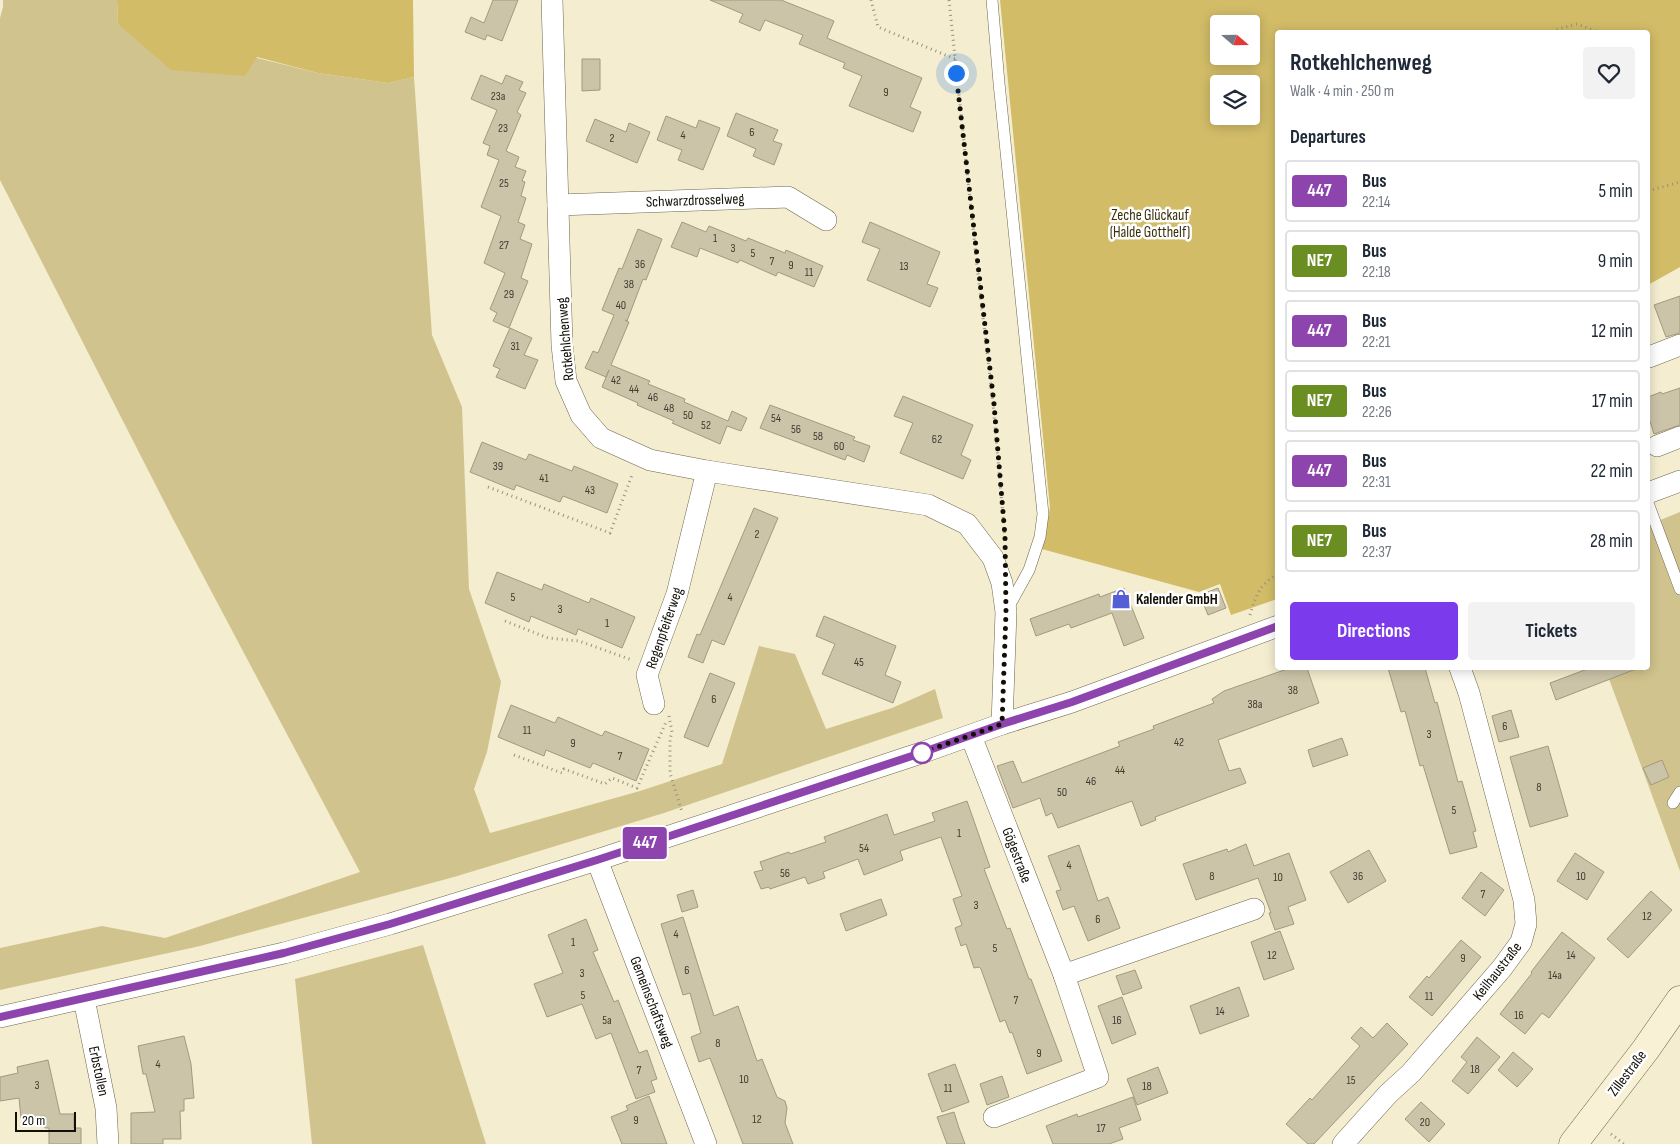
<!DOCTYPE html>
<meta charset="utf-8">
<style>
body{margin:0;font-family:"Sofia Sans Condensed",sans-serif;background:#f2f2f3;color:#1f2937;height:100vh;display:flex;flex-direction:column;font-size:19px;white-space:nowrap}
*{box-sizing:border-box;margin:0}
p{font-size:16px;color:#747a83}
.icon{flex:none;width:28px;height:28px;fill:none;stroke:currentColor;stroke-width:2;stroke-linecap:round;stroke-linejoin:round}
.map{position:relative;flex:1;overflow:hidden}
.side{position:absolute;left:1275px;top:30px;width:375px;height:640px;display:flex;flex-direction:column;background:#fff;border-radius:5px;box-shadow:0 2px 12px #0003}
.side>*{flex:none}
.badge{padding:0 10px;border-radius:4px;font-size:18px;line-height:32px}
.needle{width:32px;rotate:110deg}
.fabs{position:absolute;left:1210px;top:15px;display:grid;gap:10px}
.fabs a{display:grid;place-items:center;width:50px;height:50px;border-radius:5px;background:#fff;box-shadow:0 2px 12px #0003;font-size:25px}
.scale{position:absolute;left:15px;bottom:12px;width:61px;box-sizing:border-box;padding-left:5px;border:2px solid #110f06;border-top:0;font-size:14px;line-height:18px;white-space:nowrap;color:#110f06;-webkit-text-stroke:4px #fff;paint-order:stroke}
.you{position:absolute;width:25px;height:25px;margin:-12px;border:4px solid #fff;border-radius:50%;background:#1a73e8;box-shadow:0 0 0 8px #1a73e833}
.map>.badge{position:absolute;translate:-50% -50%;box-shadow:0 0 0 2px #fff}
h2{padding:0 15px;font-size:19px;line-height:45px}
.round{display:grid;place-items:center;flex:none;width:52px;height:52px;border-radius:5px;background:#f2f2f3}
.head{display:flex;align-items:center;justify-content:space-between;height:85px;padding:0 15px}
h1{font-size:24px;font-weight:700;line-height:38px}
.primary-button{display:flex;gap:10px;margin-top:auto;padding:10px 15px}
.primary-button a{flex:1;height:58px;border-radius:5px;background:#7c3aed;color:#fff;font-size:20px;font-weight:700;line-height:58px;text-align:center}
.primary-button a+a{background:#f2f2f3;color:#1f2937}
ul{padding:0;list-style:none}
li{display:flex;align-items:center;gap:15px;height:62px;margin:0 10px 8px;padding:0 5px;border:2px solid #e0e1e3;border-radius:5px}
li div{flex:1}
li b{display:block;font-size:19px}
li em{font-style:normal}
li .badge{min-width:55px;font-weight:700;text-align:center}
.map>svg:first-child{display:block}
.green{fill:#d1c38d}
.forest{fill:#d2bc68;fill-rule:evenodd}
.building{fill:#cbc4a9;stroke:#a19a7f}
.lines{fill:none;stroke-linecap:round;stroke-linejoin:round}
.lane-casing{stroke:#6d664d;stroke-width:12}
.street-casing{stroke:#6d664d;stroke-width:22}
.secondary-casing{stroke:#6d664d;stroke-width:29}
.path{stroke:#97927d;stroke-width:3;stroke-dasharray:1 4;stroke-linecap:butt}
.lane{stroke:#fff;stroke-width:11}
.street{stroke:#fff;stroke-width:21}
.secondary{stroke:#f8f1d6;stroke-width:28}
.line-casing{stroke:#fff;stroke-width:11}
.line{stroke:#8e44ad;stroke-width:8}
.walk{stroke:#110f06;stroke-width:5;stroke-dasharray:0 9}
.stop-dot{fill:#fff;stroke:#8e44ad;stroke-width:2.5}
.labels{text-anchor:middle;stroke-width:5;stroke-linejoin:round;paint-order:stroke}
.number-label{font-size:12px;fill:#403c2f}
.street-label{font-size:15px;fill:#110f06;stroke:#fff}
.park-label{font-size:15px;fill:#39300a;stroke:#fff}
.poi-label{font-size:15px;font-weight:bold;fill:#110f06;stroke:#fff;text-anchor:start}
</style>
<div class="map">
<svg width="1680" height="1144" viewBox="0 0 1680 1144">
<rect width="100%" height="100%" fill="#f4edd0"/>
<g class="green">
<polygon points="3,0 117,0 118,24 318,73 388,83 414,77 432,335 462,407 469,589 501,682 487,752 474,789 490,833 640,791 722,764 759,646 795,654 826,729 892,708 935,689 943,718 664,813 454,877 200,946 0,990 0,948 102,926 165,938 360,872 173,519 0,180 0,18 3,7"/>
<polygon points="1680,512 1680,871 1605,668 1648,668 1648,525"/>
<polygon points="423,945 486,1144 312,1144 295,979"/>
</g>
<g class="forest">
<polygon points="117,0 413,0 414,77 388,83 318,73 257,57 245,76 171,70 118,24"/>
<path d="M1000,0H1680V267L1648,285V32H1278L1277,599L1231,615L1220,584L1199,592L1042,549L1050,508ZM1219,24H1251V56H1219ZM1219,84H1251V116H1219Z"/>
</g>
<g class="building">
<polygon points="493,0 518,0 502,41 487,35 485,40 465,32 471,17 484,23"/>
<polygon points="710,0 781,0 834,21 827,38 922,78 910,107 921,112 913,132 849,106 862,76 843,68 845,63 799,44 803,35 765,20 760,31 739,22 743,14"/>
<polygon points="582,59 600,59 600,90 582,91"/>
<polygon points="481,75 502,84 506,75 523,82 519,90 526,93 517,112 521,115 506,151 519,157 515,167 526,171 522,181 525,182 521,196 526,198 518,222 525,225 520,239 532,244 521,278 528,281 509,328 493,321 497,313 490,309 505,273 484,263 501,216 481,207 499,160 487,155 490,146 483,143 497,110 471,99"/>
<polygon points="736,113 778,130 773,141 782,144 774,165 753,156 756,149 727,136"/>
<polygon points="666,116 696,128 699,120 720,128 703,170 678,160 682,150 657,140"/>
<polygon points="595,119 626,132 629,123 650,132 637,163 586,141"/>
<polygon points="682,222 706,232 709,226 746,241 748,238 785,253 786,250 823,266 814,287 778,272 776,276 740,260 738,263 700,248 697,257 671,247"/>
<polygon points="870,222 940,252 927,284 938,288 930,307 867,280 880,249 862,242"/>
<polygon points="638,229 662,239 646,280 643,279 627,321 625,320 629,322 611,365 650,381 648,384 685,399 684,402 728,421 732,411 747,418 741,431 727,426 720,444 672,423 674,421 637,405 638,403 602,387 609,370 606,377 585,368 593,351 598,353 614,315 602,310 619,268 622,269"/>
<polygon points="1680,296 1680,333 1666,337 1654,305"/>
<polygon points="510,328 532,338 524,355 538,360 525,389 496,377 500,369 493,366"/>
<polygon points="1680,388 1680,425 1654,434 1648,415 1648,397 1661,392 1662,394"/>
<polygon points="903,396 973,425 961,455 971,460 963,479 900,453 913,423 894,416"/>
<polygon points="770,405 855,437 853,440 870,446 864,462 847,455 845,460 760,428"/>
<polygon points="482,442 526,460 529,454 572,471 574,466 618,484 607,513 563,496 560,502 516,485 514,490 470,472"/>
<polygon points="754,508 778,518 724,645 712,640 703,663 688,657 697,634 700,635"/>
<polygon points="497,572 542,590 544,584 589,603 591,598 635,617 622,648 578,629 576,635 531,616 529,622 485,603"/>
<polygon points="1124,588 1144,638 1124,646 1112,613 1071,628 1069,624 1036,636 1030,619 1099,594 1100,597"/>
<polygon points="1218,588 1226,608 1208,615 1200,595"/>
<polygon points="824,616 896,646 885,675 901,682 893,703 822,674 835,644 816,636"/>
<polygon points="1290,668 1307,668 1319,703 1218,740 1229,771 1240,768 1246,783 1155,817 1156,820 1141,826 1132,801 1058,828 1052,813 1046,816 1040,798 1013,808 997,766 1013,761 1022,783 1120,746 1118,742 1154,729 1153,726 1214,703 1212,699 1224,691"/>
<polygon points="1388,668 1425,668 1435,703 1437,702 1458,782 1462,781 1476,831 1473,832 1477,847 1450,854 1423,765 1420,766 1405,711 1401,712"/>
<polygon points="1590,668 1636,668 1636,669 1556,700 1550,683"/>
<polygon points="710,673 735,683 708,747 684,737"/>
<polygon points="511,705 555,723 558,717 602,736 605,731 649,749 636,781 593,763 590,768 546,750 544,756 498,737"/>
<polygon points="1511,710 1519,737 1499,742 1492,716"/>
<polygon points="1342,738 1348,755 1313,767 1308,750"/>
<polygon points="1548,746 1568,816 1530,827 1510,757"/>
<polygon points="1662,760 1669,777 1651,785 1643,768"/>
<polygon points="967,801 990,867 984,869 1007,929 1010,928 1029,979 1031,979 1062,1061 1027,1074 1012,1032 1010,1033 1005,1020 1000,1022 981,969 979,967 974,968 966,944 961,946 955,928 962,925 953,899 962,896 941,837 900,851 903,860 864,875 858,859 823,872 825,878 808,884 805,877 770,889 769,887 761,889 754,872 763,870 760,862 789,852 790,854 826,842 824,837 887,814 894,835 935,821 932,813"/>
<polygon points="1246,844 1254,866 1289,853 1306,900 1288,907 1294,924 1275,930 1269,913 1271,913 1258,878 1196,900 1183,864 1227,849 1228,852"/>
<polygon points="1079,845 1098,901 1108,897 1120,928 1088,941 1074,906 1063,910 1056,891 1061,890 1048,856"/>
<polygon points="1369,850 1386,881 1348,903 1330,872"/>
<polygon points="1575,853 1604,872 1587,900 1557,881"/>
<polygon points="1481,872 1504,890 1485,916 1462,898"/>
<polygon points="693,890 698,907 682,912 677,895"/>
<polygon points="1651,891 1672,910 1628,958 1607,939"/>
<polygon points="881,899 887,915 846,931 840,914"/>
<polygon points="683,917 714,1016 738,1006 757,1061 762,1059 777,1097 785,1101 787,1108 785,1123 793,1144 743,1144 710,1058 699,1062 691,1037 701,1033 690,993 683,995 661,924"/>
<polygon points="586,919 598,950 593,952 614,1002 618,1000 639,1053 647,1050 657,1079 651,1081 655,1092 636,1099 611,1033 596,1039 582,1004 547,1017 534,984 563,973 548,935"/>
<polygon points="1280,931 1294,969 1264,980 1251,942"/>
<polygon points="1562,932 1595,958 1549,1018 1542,1013 1525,1034 1500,1014 1532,973 1531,972"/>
<polygon points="1461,940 1481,957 1432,1016 1409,997 1427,976 1429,978"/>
<polygon points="1135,970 1142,988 1123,995 1116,976"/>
<polygon points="1239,987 1249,1016 1200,1034 1190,1006"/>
<polygon points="1122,997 1136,1034 1112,1044 1098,1006"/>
<polygon points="1387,1023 1408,1044 1314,1144 1308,1144 1286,1124 1310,1098 1312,1100 1360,1046 1351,1038 1361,1027 1373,1038"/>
<polygon points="184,1036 191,1064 194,1098 184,1099 184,1111 180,1111 181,1139 163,1139 163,1144 131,1144 131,1113 155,1112 146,1074 143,1074 138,1046"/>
<polygon points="1477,1037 1500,1057 1468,1094 1452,1081 1467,1062 1461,1057"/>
<polygon points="1513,1052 1533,1069 1517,1087 1498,1070"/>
<polygon points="48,1060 60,1114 74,1114 74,1128 81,1128 81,1144 49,1144 49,1128 45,1128 45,1116 21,1118 19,1098 0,1101 0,1077 18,1073 17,1067"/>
<polygon points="955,1064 969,1102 942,1112 928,1074"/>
<polygon points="1158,1067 1168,1093 1137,1105 1127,1079"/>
<polygon points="1002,1076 1009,1097 987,1105 980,1084"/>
<polygon points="649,1096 667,1144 622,1144 611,1117 628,1110 626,1106"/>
<polygon points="1133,1097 1141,1120 1119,1128 1123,1139 1109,1144 1053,1144 1046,1126 1077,1114 1078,1117"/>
<polygon points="1421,1102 1445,1124 1429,1142 1405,1119"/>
<polygon points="954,1112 959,1128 965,1144 947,1144 937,1117"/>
</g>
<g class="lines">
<defs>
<g id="lane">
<polyline points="992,0 999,83 1043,514 1040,537 1029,570 1008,608"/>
<polyline points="1648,503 1680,589"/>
<polyline points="1673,803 1680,792"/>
</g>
<g id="street">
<polyline points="552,0 562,345 566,381 581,415 601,438 650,460 707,471 928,505 967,524 993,558 1002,583 1006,612 1002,724"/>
<polyline points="558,205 788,197 826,220"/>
<polyline points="1649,357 1680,345"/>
<polyline points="1657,446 1680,437"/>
<polyline points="1648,493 1680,481"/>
<polyline points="654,704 647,675 677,594 707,471"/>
<polyline points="971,736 1064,975 1098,1077 994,1117"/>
<polyline points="597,860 706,1144"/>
<polyline points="1064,975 1254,909"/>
<polyline points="84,999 106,1108 108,1144"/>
<polyline points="0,1017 284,953 390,924 597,860 918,754 1002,724 1072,702 1278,626"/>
<polyline points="1343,1144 1388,1094 1411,1073 1502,968 1521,942 1526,924 1524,900 1469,693 1460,668"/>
</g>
<polyline id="secondary" points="1573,1144 1646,1049 1680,1000"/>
</defs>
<use href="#lane" class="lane-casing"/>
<use href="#street" class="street-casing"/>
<use href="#secondary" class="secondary-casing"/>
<g class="path">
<polyline points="871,0 878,27 955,59"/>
<polyline points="949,0 976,257 993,404 1005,539"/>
<polyline points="1553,32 1554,30 1577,24 1598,32"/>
<polyline points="1648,191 1680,182"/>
<polyline points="488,487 610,533 632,475"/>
<path d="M1250,615C1255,597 1260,583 1278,574"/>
<polyline points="505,621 548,638 579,641 632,660"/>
<polyline points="669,716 672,732 670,739 670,773 682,812"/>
<polyline points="514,755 562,773 564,769 605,784 612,778 637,788 666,722"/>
<polyline points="1611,1134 1624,1144"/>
</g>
<use href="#lane" class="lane"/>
<use href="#street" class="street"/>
<use href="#secondary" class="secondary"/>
</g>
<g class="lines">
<defs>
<polyline id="line" points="0,1017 284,953 390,924 597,860 918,754 1002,724 1072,702 1278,626"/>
</defs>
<use href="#line" class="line-casing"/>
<use href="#line" class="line"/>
<polyline class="walk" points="922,753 918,754 1002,724 1006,612 1005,536 994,404 956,73"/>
</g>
<defs>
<symbol id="shop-bare" viewBox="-9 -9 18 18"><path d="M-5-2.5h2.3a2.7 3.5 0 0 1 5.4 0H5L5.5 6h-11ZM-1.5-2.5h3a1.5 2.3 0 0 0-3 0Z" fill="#555ed5" stroke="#fff" stroke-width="2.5" paint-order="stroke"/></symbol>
</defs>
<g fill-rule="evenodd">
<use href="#shop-bare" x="1107" y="585" width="28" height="28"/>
</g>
<circle class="stop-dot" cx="922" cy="753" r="10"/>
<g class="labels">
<g class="number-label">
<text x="886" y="96">9</text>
<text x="498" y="100">23a</text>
<text x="503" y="132">23</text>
<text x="752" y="136">6</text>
<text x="683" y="139">4</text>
<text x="612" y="142">2</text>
<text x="504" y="187">25</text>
<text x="715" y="242">1</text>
<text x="504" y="249">27</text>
<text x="733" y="252">3</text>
<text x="753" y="257">5</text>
<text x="772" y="265">7</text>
<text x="640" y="268">36</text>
<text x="791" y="269">9</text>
<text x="904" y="270">13</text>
<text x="809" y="276">11</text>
<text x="629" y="288">38</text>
<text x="509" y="298">29</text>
<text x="621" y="309">40</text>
<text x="515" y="350">31</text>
<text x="616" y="384">42</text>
<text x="634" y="393">44</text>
<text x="653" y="401">46</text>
<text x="669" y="412">48</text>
<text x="688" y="419">50</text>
<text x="776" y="422">54</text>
<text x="706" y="429">52</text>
<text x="796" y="433">56</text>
<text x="818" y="440">58</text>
<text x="937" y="443">62</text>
<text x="839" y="450">60</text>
<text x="498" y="470">39</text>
<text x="544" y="482">41</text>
<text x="590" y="494">43</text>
<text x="757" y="538">2</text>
<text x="513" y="601">5</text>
<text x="730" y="601">4</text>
<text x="560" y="613">3</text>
<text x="607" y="627">1</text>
<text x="859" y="666">45</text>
<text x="1293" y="694">38</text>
<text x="714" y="703">6</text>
<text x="1255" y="708">38a</text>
<text x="1505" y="730">6</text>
<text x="527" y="734">11</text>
<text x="1429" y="738">3</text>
<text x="1179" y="746">42</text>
<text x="573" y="747">9</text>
<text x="620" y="760">7</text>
<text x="1120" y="774">44</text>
<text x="1091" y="785">46</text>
<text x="1539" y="791">8</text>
<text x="1062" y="796">50</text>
<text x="1454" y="814">5</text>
<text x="959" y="837">1</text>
<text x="864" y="852">54</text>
<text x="1069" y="869">4</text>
<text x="785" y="877">56</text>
<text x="1212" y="880">8</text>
<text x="1358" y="880">36</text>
<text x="1581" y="880">10</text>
<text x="1278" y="881">10</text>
<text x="1483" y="898">7</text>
<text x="976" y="909">3</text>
<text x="1647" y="920">12</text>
<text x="1098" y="923">6</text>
<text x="676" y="938">4</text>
<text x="573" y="946">1</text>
<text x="995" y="952">5</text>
<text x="1272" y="959">12</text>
<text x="1571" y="959">14</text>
<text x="1463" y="962">9</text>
<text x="687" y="974">6</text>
<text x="582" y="977">3</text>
<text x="1555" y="979">14a</text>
<text x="583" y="999">5</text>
<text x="1429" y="1000">11</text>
<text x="1016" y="1004">7</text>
<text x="1220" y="1015">14</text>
<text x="1519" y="1019">16</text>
<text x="607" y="1024">5a</text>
<text x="1117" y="1024">16</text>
<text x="718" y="1047">8</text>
<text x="1039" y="1057">9</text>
<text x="158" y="1068">4</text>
<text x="1475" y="1073">18</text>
<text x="639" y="1074">7</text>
<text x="744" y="1083">10</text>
<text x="1351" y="1084">15</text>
<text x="37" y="1089">3</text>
<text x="1147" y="1090">18</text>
<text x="948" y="1092">11</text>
<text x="757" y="1123">12</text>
<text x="636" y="1124">9</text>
<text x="1425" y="1126">20</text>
<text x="1101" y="1132">17</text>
</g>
<g class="street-label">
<text transform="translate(695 200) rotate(-2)" y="5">Schwarzdrosselweg</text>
<text transform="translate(565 339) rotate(-95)" y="5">Rotkehlchenweg</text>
<text transform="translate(664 628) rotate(-71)" y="5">Regenpfeiferweg</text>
<text transform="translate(1017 855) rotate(69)" y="5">Gögestraße</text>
<text transform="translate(1497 971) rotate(-52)" y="5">Keilhaustraße</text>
<text transform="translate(652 1002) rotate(69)" y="5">Gemeinschaftsweg</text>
<text transform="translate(99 1071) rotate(78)" y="5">Erbstollen</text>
<text transform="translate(1627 1073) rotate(-53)" y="5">Zillestraße</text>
</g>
<g class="park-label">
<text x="1150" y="220">Zeche Glückauf<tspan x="1150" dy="17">(Halde Gotthelf)</tspan></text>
</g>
<g class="poi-label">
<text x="1136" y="604">Kalender GmbH</text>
</g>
</g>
</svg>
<div class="fabs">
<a><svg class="needle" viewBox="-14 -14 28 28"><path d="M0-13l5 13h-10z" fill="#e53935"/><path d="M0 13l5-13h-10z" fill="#747a83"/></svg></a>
<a><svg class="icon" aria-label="layers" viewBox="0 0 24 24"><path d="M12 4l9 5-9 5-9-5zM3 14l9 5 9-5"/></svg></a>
</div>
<div class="scale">20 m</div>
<div class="you" style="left:956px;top:73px"></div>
<b class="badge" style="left:645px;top:843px;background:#8e44ad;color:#fff">447</b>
<section class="side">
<div class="head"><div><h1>Rotkehlchenweg</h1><p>Walk · 4 min · 250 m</p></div><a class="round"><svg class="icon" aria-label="heart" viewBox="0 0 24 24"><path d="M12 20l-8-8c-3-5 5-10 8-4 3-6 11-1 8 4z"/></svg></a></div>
<h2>Departures</h2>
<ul>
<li><span class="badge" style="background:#8e44ad;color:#fff">447</span><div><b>Bus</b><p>22:14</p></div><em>5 min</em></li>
<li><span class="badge" style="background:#6b8e23;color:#fff">NE7</span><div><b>Bus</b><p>22:18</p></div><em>9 min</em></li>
<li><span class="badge" style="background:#8e44ad;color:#fff">447</span><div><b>Bus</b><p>22:21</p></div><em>12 min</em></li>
<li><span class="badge" style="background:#6b8e23;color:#fff">NE7</span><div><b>Bus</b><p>22:26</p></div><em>17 min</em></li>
<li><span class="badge" style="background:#8e44ad;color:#fff">447</span><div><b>Bus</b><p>22:31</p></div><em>22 min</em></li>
<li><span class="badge" style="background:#6b8e23;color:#fff">NE7</span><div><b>Bus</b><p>22:37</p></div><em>28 min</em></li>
</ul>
<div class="primary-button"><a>Directions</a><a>Tickets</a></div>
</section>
</div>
